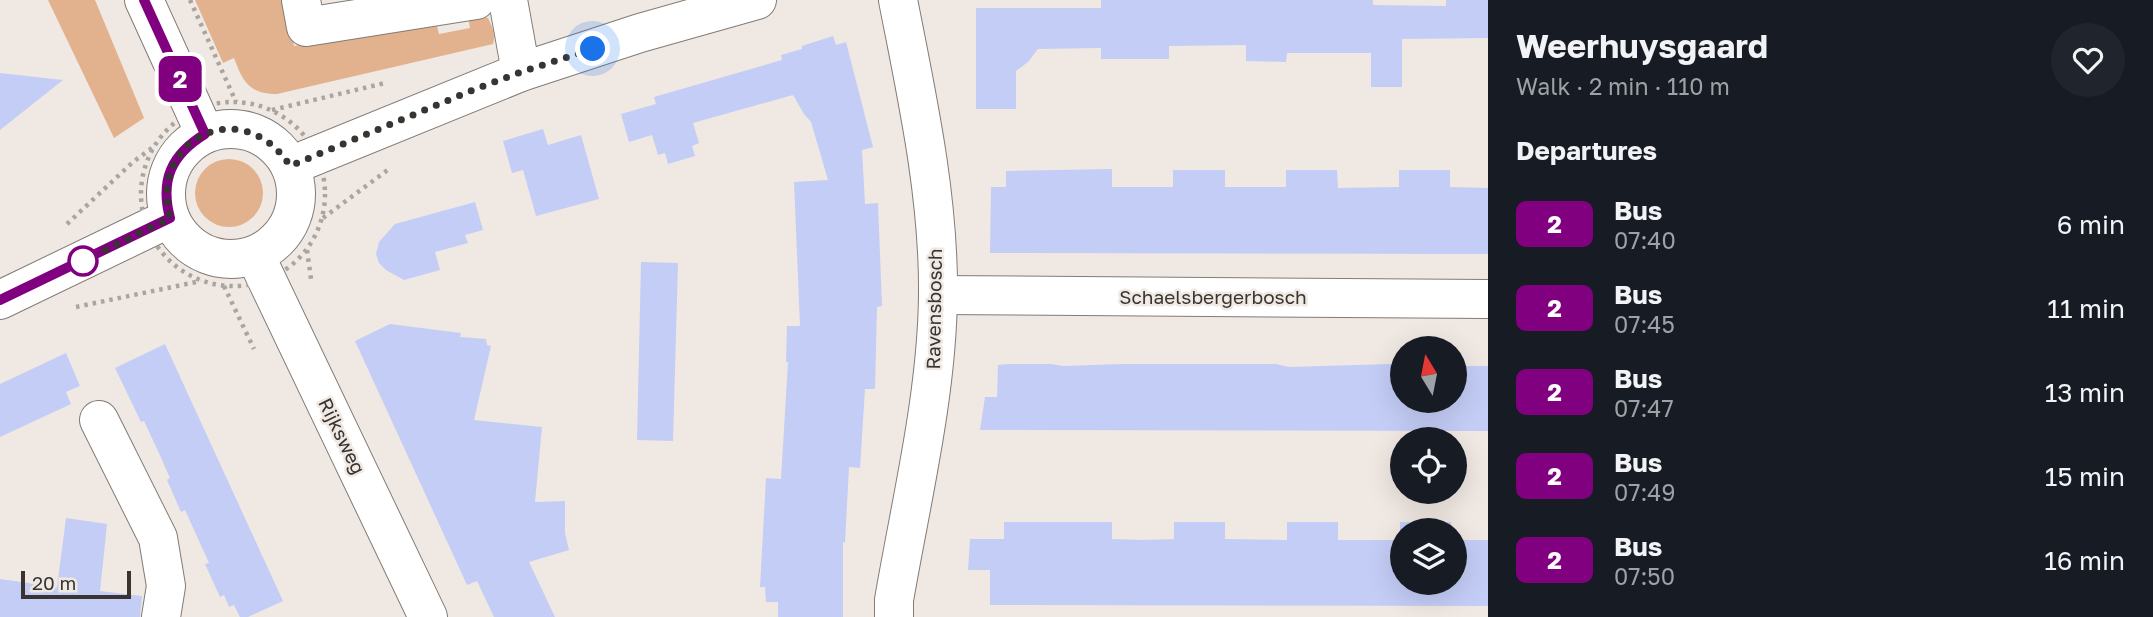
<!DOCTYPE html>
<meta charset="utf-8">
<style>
body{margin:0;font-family:"Golos Text",sans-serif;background:#20242c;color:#f1f3f6;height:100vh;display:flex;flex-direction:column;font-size:26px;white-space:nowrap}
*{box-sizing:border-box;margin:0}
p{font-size:23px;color:#9ea1a6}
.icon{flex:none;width:38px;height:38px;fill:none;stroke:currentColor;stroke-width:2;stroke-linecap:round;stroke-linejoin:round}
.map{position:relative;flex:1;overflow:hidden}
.sheet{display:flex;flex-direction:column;background:#171b24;width:665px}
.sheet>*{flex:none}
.badge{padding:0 14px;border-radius:10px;font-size:24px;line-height:46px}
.needle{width:46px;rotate:350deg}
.buttons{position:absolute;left:1390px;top:336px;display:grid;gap:14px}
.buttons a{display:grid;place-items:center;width:77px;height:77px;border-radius:50%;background:#171b24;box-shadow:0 7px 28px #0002;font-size:35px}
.scale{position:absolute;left:21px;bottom:18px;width:110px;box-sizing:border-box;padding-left:7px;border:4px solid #373431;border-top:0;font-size:19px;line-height:24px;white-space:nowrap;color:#373431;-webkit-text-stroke:5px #f0e8e2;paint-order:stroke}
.you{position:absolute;width:35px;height:35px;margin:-18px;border:5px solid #fff;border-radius:50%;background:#1a73e8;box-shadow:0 0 0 10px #1a73e833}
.map>.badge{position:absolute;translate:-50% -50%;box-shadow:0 0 0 4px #fff}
h2{padding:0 28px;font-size:26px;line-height:63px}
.round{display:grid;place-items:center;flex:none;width:74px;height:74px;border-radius:37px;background:#20242c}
.head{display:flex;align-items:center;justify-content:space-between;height:119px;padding:0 28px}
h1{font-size:33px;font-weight:700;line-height:52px}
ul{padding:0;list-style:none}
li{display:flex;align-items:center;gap:21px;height:84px;padding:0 28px}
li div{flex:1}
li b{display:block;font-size:26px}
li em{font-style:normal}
li .badge{min-width:77px;font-weight:700;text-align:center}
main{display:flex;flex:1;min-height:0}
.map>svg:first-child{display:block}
.green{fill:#e2b28e}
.building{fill:#c4cdf6}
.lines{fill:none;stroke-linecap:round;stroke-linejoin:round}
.minor-casing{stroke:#827b76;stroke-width:40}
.tertiary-casing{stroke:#827b76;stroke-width:40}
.path{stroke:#aba5a0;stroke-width:4.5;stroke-dasharray:3.5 5;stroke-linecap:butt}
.minor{stroke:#fff;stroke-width:38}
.tertiary{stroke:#fff;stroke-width:38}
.line-casing{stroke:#fff;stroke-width:16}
.line{stroke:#800080;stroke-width:10}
.walk{stroke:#373431;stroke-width:7;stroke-dasharray:0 12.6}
.stop-dot{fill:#fff;stroke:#800080;stroke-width:3.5}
.labels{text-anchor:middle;stroke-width:5;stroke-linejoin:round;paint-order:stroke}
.street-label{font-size:19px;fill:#373431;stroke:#f0e8e2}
</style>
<main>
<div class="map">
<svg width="1488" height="617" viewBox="0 0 1488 617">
<rect width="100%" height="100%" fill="#f0e8e2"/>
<g class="green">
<polygon points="48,0 95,0 144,118 114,138"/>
<path d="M195,0H286L294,46L436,22L439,34L470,28L468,17L479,15L488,18C492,26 496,35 493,44L277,94C249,94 243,82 234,58L223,63Z"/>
<circle cx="229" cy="193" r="34"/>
</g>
<g class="building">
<polygon points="1101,0 1373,0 1373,5 1446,6 1446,0 1488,0 1488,38 1402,39 1402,87 1371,87 1371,53 1287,53 1286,62 1246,61 1246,45 1169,46 1169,59 1101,59 1101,48 1038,49 1028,62 1016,71 1016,109 976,109 976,8 1101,8"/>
<polygon points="833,36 836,45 846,42 873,147 862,150 865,204 878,203 882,306 877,307 875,389 865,389 860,468 849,467 845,543 843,542 843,617 778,617 778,602 766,602 765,587 760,587 766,478 781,479 788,362 786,362 787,326 800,326 794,182 828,180 811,122 804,114 793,95 693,123 699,143 692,146 695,156 668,164 665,153 658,155 652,135 629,142 621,114 656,104 654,97 782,60 781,55 802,49 802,46"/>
<polygon points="0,73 63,80 0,130"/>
<polygon points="543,129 548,145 581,135 599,199 536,216 523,170 512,173 503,141"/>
<polygon points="1112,169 1112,187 1173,187 1173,170 1225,170 1225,187 1286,187 1286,170 1337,170 1338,188 1399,187 1399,170 1450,170 1450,187 1488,188 1488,254 990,253 991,187 1006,187 1006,171"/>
<polygon points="475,202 483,230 465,235 468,243 435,252 440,270 404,280 386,270 379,263 376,254 379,242 395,224"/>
<polygon points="641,262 678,263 673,441 637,440"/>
<polygon points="390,324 461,333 460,337 486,339 487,345 491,346 474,420 542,427 535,502 565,501 565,533 569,550 529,562 555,617 494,617 477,581 467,585 355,341"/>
<polygon points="165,344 283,601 248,617 240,617 234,605 229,607 224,595 220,597 205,564 209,563 185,510 181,512 167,480 170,478 158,451 144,421 141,422 115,368"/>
<polygon points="66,353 80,386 66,392 71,404 0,437 0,384"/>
<polygon points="1010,364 1051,364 1063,366 1123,364 1276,364 1289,367 1389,364 1402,366 1402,401 1454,401 1454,366 1488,366 1488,431 980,430 985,397 997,397 998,365"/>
<polygon points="66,518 107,524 100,591 142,596 140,617 0,617 0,579 57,587"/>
<polygon points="1004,522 1112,522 1112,539 1143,540 1174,539 1174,522 1225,522 1225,539 1287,540 1287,522 1338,522 1338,540 1400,540 1400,522 1451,522 1451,530 1402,530 1402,583 1454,583 1454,540 1488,540 1488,606 990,605 990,570 968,570 970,539 1004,539"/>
</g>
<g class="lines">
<defs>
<g id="minor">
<polyline points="301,0 306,27 476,0"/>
<polyline points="508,0 521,72"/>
<polyline points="290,166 521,72 640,33 757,0"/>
<polyline points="938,295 1488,299"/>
<polyline points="99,420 158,538 166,586 161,617"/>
<path d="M894,617V600C911,501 937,396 938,295C939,196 917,97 898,0"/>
</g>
<g id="tertiary">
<polyline points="144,0 205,134"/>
<circle cx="231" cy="194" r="65"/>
<polyline points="255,255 428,617"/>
<polyline points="0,300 170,218"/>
</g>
</defs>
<use href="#minor" class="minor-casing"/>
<use href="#tertiary" class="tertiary-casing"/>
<g class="path">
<polyline points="190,0 236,102"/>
<circle cx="233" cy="194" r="92"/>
<polyline points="272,110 385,83"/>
<polyline points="323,218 389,169"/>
<polyline points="67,224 133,162 152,148"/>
<polyline points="307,250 311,279"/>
<polyline points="224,286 254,349"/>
<polyline points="76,307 201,281"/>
</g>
<use href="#minor" class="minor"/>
<use href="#tertiary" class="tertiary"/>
</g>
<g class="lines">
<defs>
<path id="line" d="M0,300L170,218C160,180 171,155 205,134L144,0"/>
</defs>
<use href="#line" class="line-casing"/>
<use href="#line" class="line"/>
<path class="walk" d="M83,261L170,218C149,136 244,94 290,166L473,90L521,72L593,49"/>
</g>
<circle class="stop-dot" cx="83" cy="261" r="14"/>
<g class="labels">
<g class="street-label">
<text x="1213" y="304">Schaelsbergerbosch</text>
<text transform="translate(934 309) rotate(-89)" y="7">Ravensbosch</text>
<text transform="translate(342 436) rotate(64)" y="7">Rijksweg</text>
</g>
</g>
</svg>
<div class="buttons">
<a><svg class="needle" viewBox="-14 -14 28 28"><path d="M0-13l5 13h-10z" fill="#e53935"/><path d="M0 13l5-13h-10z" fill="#9ea1a6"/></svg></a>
<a><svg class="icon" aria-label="locate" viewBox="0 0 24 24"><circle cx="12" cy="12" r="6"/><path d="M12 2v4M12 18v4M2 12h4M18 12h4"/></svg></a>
<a><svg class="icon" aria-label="layers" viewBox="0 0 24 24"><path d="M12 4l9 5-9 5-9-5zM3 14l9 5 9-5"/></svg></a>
</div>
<div class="scale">20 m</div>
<div class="you" style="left:593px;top:49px"></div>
<b class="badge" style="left:180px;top:79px;background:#800080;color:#fff">2</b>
</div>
<section class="sheet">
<div class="head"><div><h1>Weerhuysgaard</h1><p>Walk · 2 min · 110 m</p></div><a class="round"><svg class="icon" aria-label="heart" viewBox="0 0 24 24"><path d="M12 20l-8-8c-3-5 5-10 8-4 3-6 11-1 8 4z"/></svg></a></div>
<h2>Departures</h2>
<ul>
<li><span class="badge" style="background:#800080;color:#fff">2</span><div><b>Bus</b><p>07:40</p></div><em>6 min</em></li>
<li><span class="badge" style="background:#800080;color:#fff">2</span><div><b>Bus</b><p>07:45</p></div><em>11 min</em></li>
<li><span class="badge" style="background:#800080;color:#fff">2</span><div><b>Bus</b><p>07:47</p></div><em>13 min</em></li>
<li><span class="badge" style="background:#800080;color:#fff">2</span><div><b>Bus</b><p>07:49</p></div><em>15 min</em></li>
<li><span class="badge" style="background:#800080;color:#fff">2</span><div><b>Bus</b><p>07:50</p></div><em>16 min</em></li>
</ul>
</section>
</main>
